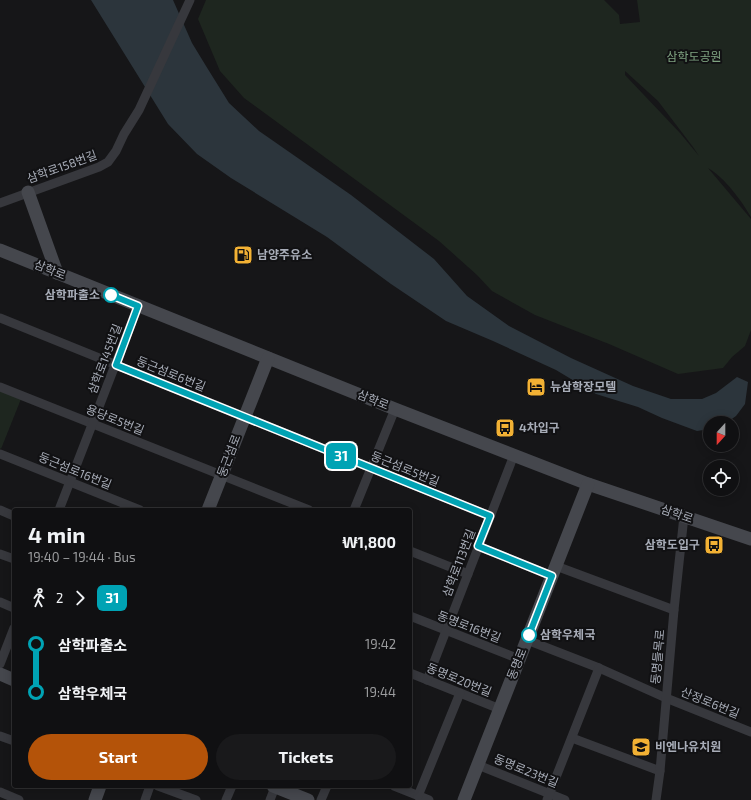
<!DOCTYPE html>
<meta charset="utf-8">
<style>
body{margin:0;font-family:"Exo 2","Noto Sans KR",sans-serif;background:#19191b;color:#f1f3f6;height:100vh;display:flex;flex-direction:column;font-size:15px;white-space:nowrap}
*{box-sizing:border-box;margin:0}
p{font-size:13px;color:#9c9d9f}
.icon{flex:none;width:22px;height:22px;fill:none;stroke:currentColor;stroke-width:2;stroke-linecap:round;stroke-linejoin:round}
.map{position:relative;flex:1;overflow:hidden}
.panel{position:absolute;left:12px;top:508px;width:400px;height:280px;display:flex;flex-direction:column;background:#101012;border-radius:4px;box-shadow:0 2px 10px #0003,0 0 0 1px #303032}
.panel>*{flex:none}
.badge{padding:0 8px;border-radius:6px;font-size:14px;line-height:26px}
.needle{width:26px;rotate:201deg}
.controls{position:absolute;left:703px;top:416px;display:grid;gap:8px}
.controls a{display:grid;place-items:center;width:36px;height:36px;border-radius:50%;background:#101012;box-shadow:0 2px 10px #0003,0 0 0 1px #303032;font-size:20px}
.map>.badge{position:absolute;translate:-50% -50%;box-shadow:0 0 0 2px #fff}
.legs{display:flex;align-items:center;gap:6px;height:44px;padding:0 16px;font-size:13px}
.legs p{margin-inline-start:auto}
.overview{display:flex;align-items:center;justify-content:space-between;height:68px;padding:0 16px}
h1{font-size:22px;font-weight:700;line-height:30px}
.primary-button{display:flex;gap:8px;margin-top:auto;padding:8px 16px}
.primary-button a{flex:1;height:46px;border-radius:24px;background:#b45309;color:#fff;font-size:16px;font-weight:700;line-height:46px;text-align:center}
.primary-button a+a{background:#19191b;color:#f1f3f6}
ul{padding:0 16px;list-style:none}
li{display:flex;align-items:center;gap:14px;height:48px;font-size:15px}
li i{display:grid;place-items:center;width:6px;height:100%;margin:0 5px;background:currentColor}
li i::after{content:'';width:10px;height:10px;margin:-5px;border:3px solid;border-radius:50%;background:#101012}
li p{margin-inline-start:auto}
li:first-child i{background:linear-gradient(#0000 50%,currentColor 0)}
li:last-child i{background:linear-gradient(currentColor 50%,#0000 0)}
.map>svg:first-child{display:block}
.green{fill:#1e261f;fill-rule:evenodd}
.water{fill:#2c353c}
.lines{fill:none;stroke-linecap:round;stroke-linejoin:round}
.street{stroke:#37383d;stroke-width:9}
.secondary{stroke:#45474d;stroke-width:13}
.line-1-casing{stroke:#fff;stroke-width:9}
.line-1{stroke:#00a3b4;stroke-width:6}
.stop-1-dot{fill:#fff;stroke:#00a3b4;stroke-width:2}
.labels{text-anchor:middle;stroke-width:4;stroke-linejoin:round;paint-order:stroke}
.park-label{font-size:12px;fill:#7fa381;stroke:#111113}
.street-label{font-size:12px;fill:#a8adb8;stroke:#111113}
.poi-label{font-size:12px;font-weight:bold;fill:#a8adb8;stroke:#111113;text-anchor:start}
.stop-label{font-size:12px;font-weight:bold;fill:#a8adb8;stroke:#111113;text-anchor:end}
</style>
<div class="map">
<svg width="751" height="800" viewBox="0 0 751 800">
<rect width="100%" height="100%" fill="#161618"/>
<g class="green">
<path d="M206,0H604L619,15L620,24L640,22L637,0H751V217C741,200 725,178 708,168L751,219V330L745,346L732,357L723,368L678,374L609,344L535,315L492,291L477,275L439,241L244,98L220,71L198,19ZM625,71L658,101L693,147L699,156L680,133L625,75Z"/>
<polygon points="0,391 21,399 1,449 0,448"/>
</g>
<polygon class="water" points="91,0 173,0 192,43 206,66 229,103 259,131 351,195 434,259 467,296 509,326 571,358 633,386 671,399 702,399 716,393 737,377 748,382 745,404 736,416 726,423 710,423 710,429 697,431 662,418 638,407 596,394 556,370 493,341 446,321 391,284 327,237 231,178 197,154 168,124"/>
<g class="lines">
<g class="street">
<polyline points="0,203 99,167 108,162 116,151 124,134 139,110 190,0"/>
<polyline points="0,318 490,516"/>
<polyline points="0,387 309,510"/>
<polyline points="0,454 140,510"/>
<polyline points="0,510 14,516"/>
<polyline points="59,510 138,306"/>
<polyline points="354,510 395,409"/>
<polyline points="478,546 552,576"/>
<polyline points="410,551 468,574"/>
<polyline points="0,554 14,559"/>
<polyline points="556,566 674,610"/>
<polyline points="0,602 14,608"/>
<polyline points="410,616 519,659"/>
<polyline points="527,640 599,668 666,698 751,732"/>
<polyline points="0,664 14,628"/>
<polyline points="410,673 500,709"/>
<polyline points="427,680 514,455"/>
<polyline points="0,736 14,741"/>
<polyline points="572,738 660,771"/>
<polyline points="478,765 565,800"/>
<polyline points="158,786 196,800"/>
<polyline points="394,786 429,800"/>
<polyline points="0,792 19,800"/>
<polyline points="418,796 460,693"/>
<polyline points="145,800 150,786"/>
<polyline points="226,800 232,786"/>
<polyline points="270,800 275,787"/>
<polyline points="321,800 327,786"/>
<polyline points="547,800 599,668"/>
<polyline points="656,800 660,771 674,610 684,516"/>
</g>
<g class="secondary">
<polyline points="28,192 57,273"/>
<polyline points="0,250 395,409 588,484 751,539"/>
<polyline points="208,510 268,358"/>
<polyline points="0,674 14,680"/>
<polyline points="273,786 308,800"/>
<polyline points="95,800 100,786"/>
<polyline points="464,800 588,484"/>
</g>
</g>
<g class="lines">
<defs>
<polyline id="line-1" points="111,295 138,306 116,365 490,516 478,546 552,576 529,635"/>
</defs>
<use href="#line-1" class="line-1-casing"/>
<use href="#line-1" class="line-1"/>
</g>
<defs>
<symbol id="fuel-square" viewBox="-11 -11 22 22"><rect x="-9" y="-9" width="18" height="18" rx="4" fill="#f2b134" stroke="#111113"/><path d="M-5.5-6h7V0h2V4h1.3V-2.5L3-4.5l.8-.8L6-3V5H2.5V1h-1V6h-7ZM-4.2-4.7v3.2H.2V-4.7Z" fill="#111"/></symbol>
<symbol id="hotel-square" viewBox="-11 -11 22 22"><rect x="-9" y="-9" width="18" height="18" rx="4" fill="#f2b134" stroke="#111113"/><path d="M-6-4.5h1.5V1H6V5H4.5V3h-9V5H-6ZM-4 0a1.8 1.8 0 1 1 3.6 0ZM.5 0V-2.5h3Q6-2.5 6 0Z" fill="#111"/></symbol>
<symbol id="bus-square" viewBox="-11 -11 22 22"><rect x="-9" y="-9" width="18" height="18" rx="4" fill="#f2b134" stroke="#111113"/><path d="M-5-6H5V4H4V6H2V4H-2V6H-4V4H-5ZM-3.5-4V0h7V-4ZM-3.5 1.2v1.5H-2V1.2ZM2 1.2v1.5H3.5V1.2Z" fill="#111"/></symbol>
<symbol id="school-square" viewBox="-11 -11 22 22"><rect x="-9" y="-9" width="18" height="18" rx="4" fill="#f2b134" stroke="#111113"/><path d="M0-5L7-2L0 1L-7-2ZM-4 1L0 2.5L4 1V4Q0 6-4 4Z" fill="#111"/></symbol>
</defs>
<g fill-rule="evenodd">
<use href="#fuel-square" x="232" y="244" width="22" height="22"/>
<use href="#hotel-square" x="525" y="376" width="22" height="22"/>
<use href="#bus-square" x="494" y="417" width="22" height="22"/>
<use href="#bus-square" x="703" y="534" width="22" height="22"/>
<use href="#school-square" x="630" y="736" width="22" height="22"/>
</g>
<g class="stop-1-dot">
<circle cx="111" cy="295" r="7"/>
<circle cx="529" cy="635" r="7"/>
</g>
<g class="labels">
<g class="park-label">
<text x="694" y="61">삼학도공원</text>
</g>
<g class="street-label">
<text transform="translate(62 167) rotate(-20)" y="4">삼학로158번길</text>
<text transform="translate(50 270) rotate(22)" y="4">삼학로</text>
<text transform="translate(105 359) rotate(-69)" y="4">삼학로145번길</text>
<text transform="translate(171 374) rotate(22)" y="4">둥근섬로6번길</text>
<text transform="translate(373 400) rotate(22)" y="4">삼학로</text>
<text transform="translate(115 420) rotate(22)" y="4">용당로5번길</text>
<text transform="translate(229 456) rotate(-69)" y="4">둥근섬로</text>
<text transform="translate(405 469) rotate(22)" y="4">둥근섬로5번길</text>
<text transform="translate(75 471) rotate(22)" y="4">둥근섬로16번길</text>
<text transform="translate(677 514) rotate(19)" y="4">삼학로</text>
<text transform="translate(459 563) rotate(-69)" y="4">삼학로113번길</text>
<text transform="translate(469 627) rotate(21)" y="4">동명로16번길</text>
<text transform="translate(658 657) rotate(-85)" y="4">동명들목로</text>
<text transform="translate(517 664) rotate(-68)" y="4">동명로</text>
<text transform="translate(459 680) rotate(22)" y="4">동명로20번길</text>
<text transform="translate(710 703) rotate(22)" y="4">산정로6번길</text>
<text transform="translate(526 771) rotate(22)" y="4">동명로23번길</text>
</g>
<g class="poi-label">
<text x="257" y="259">남양주유소</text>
<text x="550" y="391">뉴삼학장모텔</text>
<text x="519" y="432">4차입구</text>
<text x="700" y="549" text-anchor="end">삼학도입구</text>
<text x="655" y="751">비엔나유치원</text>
</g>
<g class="stop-label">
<text x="100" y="299">삼학파출소</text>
<text x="540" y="639" text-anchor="start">삼학우체국</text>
</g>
</g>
</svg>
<div class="controls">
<a><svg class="needle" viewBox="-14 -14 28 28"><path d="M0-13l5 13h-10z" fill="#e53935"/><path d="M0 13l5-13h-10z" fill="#9c9d9f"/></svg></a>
<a><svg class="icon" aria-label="locate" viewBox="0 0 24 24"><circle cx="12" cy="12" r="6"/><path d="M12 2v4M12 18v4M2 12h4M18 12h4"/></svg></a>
</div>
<b class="badge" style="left:341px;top:456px;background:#00a3b4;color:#fff">31</b>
<section class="panel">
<div class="overview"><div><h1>4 min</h1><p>19:40 – 19:44 · Bus</p></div><b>₩1,800</b></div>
<div class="legs"><svg class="icon" aria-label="walk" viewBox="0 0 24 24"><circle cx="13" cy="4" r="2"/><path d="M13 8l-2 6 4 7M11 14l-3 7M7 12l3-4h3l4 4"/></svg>2<svg class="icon" aria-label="forward" viewBox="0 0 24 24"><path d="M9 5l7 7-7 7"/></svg><b class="badge" style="background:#00a3b4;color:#fff">31</b></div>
<ul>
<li><i style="color:#00a3b4"></i><b>삼학파출소</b><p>19:42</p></li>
<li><i style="color:#00a3b4"></i><b>삼학우체국</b><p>19:44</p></li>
</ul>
<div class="primary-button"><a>Start</a><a>Tickets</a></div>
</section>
</div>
